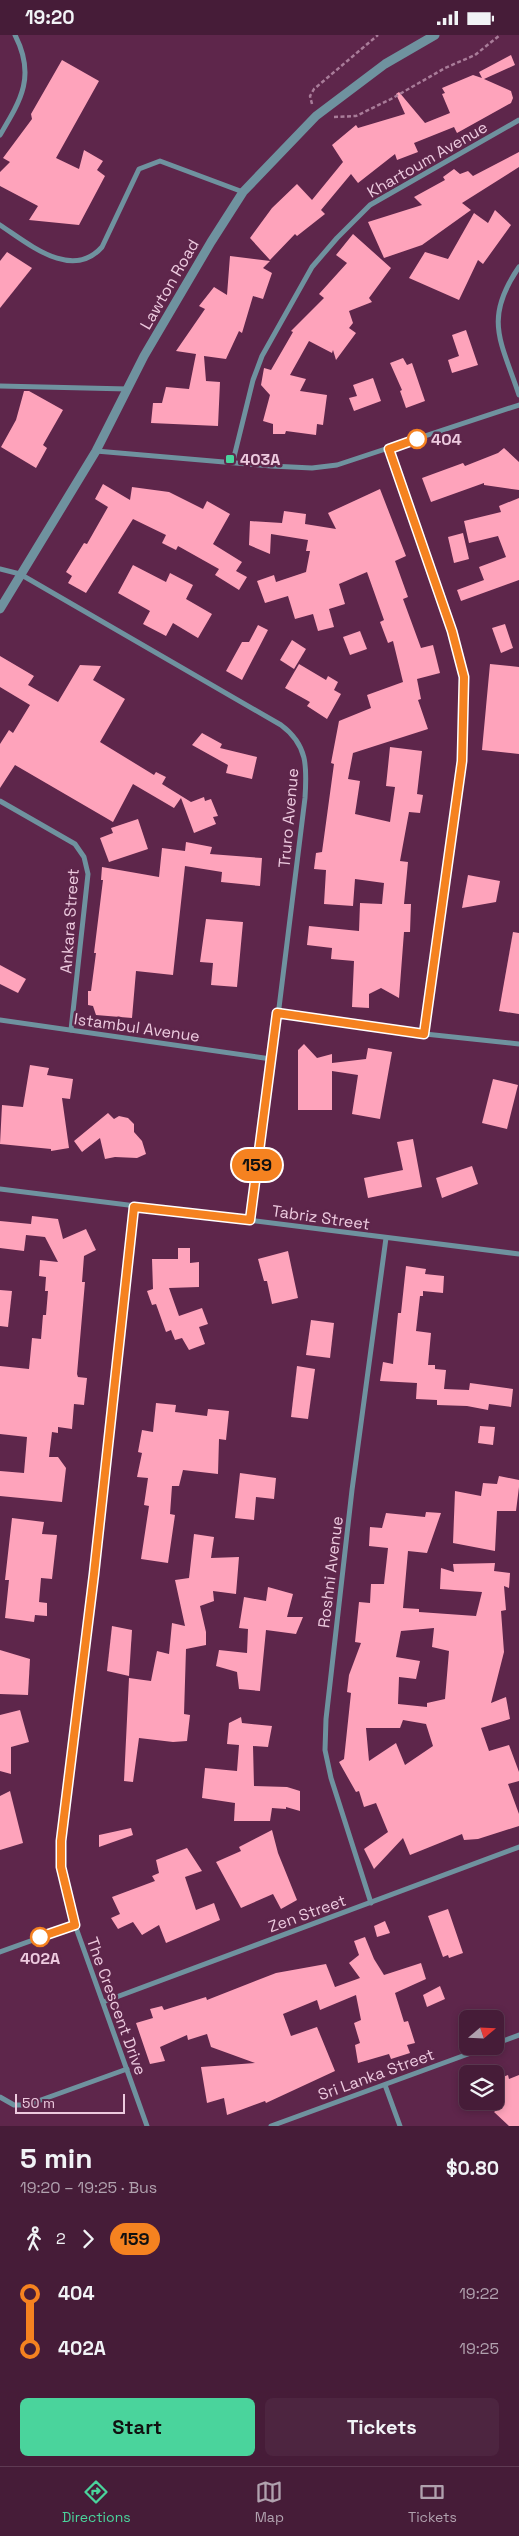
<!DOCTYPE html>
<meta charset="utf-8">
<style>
body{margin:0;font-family:"Space Grotesk",sans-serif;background:#4d2540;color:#f1f3f6;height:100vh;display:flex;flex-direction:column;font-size:19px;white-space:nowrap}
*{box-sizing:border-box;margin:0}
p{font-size:16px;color:#b0a1ae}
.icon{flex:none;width:28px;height:28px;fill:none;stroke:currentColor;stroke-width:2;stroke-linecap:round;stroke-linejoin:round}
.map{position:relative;height:2091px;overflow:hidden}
.drawer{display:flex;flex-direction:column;background:#461c38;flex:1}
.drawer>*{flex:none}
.badge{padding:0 10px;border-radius:16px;font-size:18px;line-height:32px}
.needle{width:32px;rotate:71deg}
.controls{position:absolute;left:459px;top:1975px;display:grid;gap:10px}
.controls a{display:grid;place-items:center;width:45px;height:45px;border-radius:8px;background:#461c38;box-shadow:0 2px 8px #0003,0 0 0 1px #5e3a53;font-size:25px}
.scale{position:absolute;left:15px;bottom:12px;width:110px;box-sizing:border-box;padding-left:5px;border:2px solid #edcadf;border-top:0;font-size:14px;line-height:18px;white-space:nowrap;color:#edcadf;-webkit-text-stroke:4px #5e264b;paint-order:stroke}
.map>.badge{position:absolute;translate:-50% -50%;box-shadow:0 0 0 2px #fff}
.legs{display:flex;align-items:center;gap:8px;height:55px;padding:0 20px;font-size:16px}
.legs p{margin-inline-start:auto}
.overview{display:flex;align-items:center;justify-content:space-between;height:85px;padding:0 20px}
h1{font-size:28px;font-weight:600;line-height:38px}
.button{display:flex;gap:10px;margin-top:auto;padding:10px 20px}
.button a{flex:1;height:58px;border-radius:8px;background:#4ad49c;color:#111;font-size:20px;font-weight:600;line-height:58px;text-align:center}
.button a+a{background:#4d2540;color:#f1f3f6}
ul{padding:0 20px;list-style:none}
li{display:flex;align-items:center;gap:18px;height:55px;font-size:19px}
li i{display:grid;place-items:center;width:8px;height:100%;margin:0 6px;background:currentColor}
li i::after{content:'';width:12px;height:12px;margin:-6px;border:4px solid;border-radius:50%;background:#461c38}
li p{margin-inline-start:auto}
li:first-child i{background:linear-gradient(#0000 50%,currentColor 0)}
li:last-child i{background:linear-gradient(currentColor 50%,#0000 0)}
.status{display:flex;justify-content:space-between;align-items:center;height:35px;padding:0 25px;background:#461c38;direction:ltr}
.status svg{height:14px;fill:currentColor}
.tab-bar{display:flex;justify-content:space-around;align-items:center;height:70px;border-top:1px solid #5e3a53;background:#461c38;font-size:14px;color:#b0a1ae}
.tab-bar a{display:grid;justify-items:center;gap:2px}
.tab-bar .on{color:#4ad49c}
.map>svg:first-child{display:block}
.building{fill:#fea3bb;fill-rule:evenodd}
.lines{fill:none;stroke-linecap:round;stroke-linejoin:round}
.path{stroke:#a97c99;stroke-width:2.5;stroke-dasharray:4 2.5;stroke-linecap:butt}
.minor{stroke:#6f929f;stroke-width:5}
.tertiary{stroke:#6f929f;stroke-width:9}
.line-1-casing{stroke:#fff;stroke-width:11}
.line-1{stroke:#f58220;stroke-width:8}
.stop-1-dot{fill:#fff;stroke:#f58220;stroke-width:2.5}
.poi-dot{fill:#4ad49c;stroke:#5e264b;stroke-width:2}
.labels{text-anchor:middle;stroke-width:5;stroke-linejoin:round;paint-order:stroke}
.street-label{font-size:16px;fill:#edcadf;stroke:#5e264b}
.stop-label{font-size:16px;font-weight:bold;fill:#edcadf;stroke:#5e264b;text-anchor:start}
.poi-label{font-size:16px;font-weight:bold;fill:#edcadf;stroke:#5e264b;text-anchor:start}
</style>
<div class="status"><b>19:20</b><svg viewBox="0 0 49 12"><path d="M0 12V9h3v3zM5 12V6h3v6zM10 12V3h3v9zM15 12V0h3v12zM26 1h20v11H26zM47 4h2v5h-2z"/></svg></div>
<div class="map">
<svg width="519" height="2091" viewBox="0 0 519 2091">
<rect width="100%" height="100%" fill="#5e264b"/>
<g class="building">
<polygon points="511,20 515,30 484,44 511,56 513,63 511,68 457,98 454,92 414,108 418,117 397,125 395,119 358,148 351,139 321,175 325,179 297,201 295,199 270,225 250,203 272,173 297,149 312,165 343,127 332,110 356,90 358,93 405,79 396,59 399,57 425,88 450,78 442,59 445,58 442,53 473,40 482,43 479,37"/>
<polygon points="62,25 99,46 56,123 79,134 84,115 103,126 97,135 105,141 79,190 29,185 38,171 0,151 0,137 10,127 3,123 32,84 31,79"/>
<polygon points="519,117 519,132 462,168 471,175 422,210 384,223 368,187 422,170 414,162 445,145 443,142 454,134 460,139 468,136 473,141"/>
<polygon points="495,175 511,190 483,229 478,225 459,265 409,243 425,217 448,224 474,178 488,188"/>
<polygon points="353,199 391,233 369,263 372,267 349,276 353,288 349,293 356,298 336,325 333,315 332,318 309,306 290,340 306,344 300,356 327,360 323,390 317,389 316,400 286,396 285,399 273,399 273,389 263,386 270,360 261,350 264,333 271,335 293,297 291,296 324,263 319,259 347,228 336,220"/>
<polygon points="7,217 32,233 0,273 0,226"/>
<polygon points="230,221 270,226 263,233 272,238 263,264 253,261 242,298 239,296 226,324 204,321 206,346 220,347 218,391 151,388 153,368 162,368 166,352 189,354 196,319 176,316 205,274 199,271 214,252 227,260"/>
<polygon points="466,295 478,330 452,338 448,325 459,321 452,300"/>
<polygon points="403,323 407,330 412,328 425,366 406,373 400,356 402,355 390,328"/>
<polygon points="373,343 381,366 354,376 349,363 357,361 353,350"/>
<polygon points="24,356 29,356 63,375 43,410 47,413 36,433 1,412 16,385"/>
<polygon points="504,413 519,427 519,455 484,450 484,448 431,467 422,443 463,428 465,431 498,418"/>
<polygon points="103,449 130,465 132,452 169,457 203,474 207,466 230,479 213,509 242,527 236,536 247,542 239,555 215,540 219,534 178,511 176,515 162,508 166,500 133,484 86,558 68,548 72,541 66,537 84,508 87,509 108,472 95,464"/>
<polygon points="380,454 406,521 395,526 408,562 403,564 421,613 433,610 440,638 417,644 421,664 418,665 428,694 353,718 348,744 360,746 355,779 390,787 395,752 386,751 390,712 422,716 417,759 423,760 420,778 409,777 400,826 408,827 404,869 411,869 410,897 404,897 399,963 381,953 369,959 369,973 352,972 354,926 331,924 332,913 307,910 309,891 359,896 360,868 382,869 384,848 355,844 353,871 324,869 326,835 314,834 316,818 322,817 334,729 331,728 339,686 371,673 367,660 403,647 393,606 388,608 380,587 384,585 367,537 339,549 345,569 329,574 334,592 318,596 313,579 295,584 288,561 265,568 257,546 274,540 276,547 306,537 310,516 306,516 308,505 271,499 270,519 249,510 250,486 282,488 284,476 306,479 305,489 336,494 328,478"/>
<polygon points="519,463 519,545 461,566 457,555 484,545 479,532 506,522 498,501 469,508 464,486 501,477 499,471"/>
<polygon points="463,498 469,524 454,528 448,502"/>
<polygon points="133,530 166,547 170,538 193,550 186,564 212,579 198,603 173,588 166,601 143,589 150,576 118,558"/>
<polygon points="505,589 513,613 501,618 492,593"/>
<polygon points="258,590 268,595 242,645 226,636 242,607 249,607"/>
<polygon points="360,596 367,614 350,620 343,602"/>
<polygon points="292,605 306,614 294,634 280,625"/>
<polygon points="0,621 34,641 28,650 58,667 80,630 101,631 93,645 125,664 100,707 154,740 156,737 166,742 162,749 191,767 204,762 205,766 211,764 218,781 213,782 216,789 194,798 181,763 174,773 133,749 113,787 15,730 0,753 0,709 9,695 13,698 30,670 0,652"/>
<polygon points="299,629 326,645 328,641 338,647 334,655 341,659 327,684 307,671 310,667 285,653"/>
<polygon points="490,629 519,632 519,719 482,715"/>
<polygon points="202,698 222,709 220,713 257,722 252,744 226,738 228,730 192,710"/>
<polygon points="138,784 148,814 109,827 100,803 113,798 111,793"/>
<polygon points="186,807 212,812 210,819 262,823 260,851 221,847 222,837 185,831 173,940 136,936 132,983 96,980 93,971 88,970 88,956 91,956 96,918 94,918 103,845 101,845 102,832 159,842 162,813 185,816"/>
<polygon points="468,840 500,846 496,867 462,873"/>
<polygon points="206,884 243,887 237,952 211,950 213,928 200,927"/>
<polygon points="513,897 519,898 519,979 499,976"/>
<polygon points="0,930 26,944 18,958 0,949"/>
<polygon points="304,1009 317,1023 332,1019 332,1028 366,1024 368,1013 392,1017 380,1084 352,1079 358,1040 332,1036 332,1075 298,1075 298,1015"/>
<polygon points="30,1030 49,1033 47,1040 73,1044 70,1064 62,1063 69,1113 51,1116 51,1114 0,1109 2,1070 23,1072"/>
<polygon points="493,1044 518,1050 507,1094 482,1088"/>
<polygon points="108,1078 114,1084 119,1081 128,1083 134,1089 134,1097 142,1106 146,1119 137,1123 115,1122 105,1124 100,1103 82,1117 74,1106"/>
<polygon points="413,1104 422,1152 368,1163 364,1143 403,1135 397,1107"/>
<polygon points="472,1131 478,1149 442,1163 436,1143"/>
<polygon points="32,1181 58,1184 63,1204 86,1194 96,1215 84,1221 82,1247 85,1247 77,1339 78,1342 87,1343 84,1370 74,1369 72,1394 58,1392 58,1398 52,1397 49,1422 58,1422 66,1433 62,1467 0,1461 0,1436 24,1438 27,1402 0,1399 0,1331 29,1334 32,1303 41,1304 43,1280 46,1280 48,1256 45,1256 46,1242 39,1241 40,1225 58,1227 45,1202 26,1200 24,1216 0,1213 0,1186 31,1189"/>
<polygon points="178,1213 190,1213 190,1228 199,1227 199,1252 169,1253 179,1281 202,1273 208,1289 199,1292 205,1309 189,1315 182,1303 175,1305 171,1295 166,1297 156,1269 152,1270 147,1256 153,1254 152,1224 178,1224"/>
<polygon points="288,1216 298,1263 272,1269 267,1246 264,1246 258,1224"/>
<polygon points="406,1231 426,1234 425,1239 444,1241 443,1258 423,1256 423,1261 420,1261 416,1296 431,1298 428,1330 435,1330 435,1334 446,1335 444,1354 469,1355 470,1348 513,1354 511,1372 489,1369 488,1375 467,1371 437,1370 437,1365 416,1364 417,1348 380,1346 383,1327 393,1329 398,1278 401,1278"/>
<polygon points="0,1255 12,1256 8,1292 0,1291"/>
<polygon points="311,1285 334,1288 330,1323 306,1320"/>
<polygon points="297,1331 315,1334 308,1384 291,1382"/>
<polygon points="156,1368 176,1370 175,1377 207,1381 208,1374 229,1376 226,1405 219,1404 218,1439 183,1435 179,1451 172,1451 170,1479 175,1480 168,1528 141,1524 149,1471 144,1470 148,1443 137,1442 142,1418 138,1417 142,1395 153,1397"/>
<polygon points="480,1391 495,1392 493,1410 478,1408"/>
<polygon points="240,1438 276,1443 274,1464 256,1462 254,1485 235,1483"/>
<polygon points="499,1441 519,1445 519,1452 516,1476 497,1476 495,1516 453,1508 455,1456 481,1461 483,1448 497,1449"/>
<path d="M426,1477L441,1478L427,1518L408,1516L403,1573L419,1574V1577L476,1581L482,1557L440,1554L441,1533L454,1537L453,1529L495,1528L494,1536L510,1538L509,1553L504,1551L506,1575L501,1576L504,1617L491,1668L506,1662L510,1684L481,1693L489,1716L509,1710L519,1737V1746L508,1749L519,1779V1791L478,1804L464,1805L462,1799L410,1820L403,1803L374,1834L364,1814L388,1797L376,1768L364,1772L359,1756L356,1757L339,1727L344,1724L351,1658L347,1657L349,1640L361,1608L355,1607L359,1567L370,1568L371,1549H384L388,1513L369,1511L370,1492L382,1493L386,1478L425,1482ZM434,1593L432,1612L449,1616L445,1664L427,1668V1672L398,1669L399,1642L416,1644L420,1626L396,1622L401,1596ZM403,1685L426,1689L433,1711L405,1730L396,1708L369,1726L366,1693H400Z"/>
<polygon points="12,1483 44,1487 42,1499 57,1500 52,1544 41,1543 39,1567 47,1568 47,1581 35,1580 34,1587 5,1583 9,1545 5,1545"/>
<polygon points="194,1499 214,1502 211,1523 239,1522 236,1559 213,1556 214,1566 200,1571 206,1597 206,1610 186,1614 184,1679 190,1680 187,1706 173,1707 139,1703 133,1747 124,1746 129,1643 151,1646 157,1616 169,1619 172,1588 185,1591 175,1545 189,1543"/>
<polygon points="268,1552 293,1559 287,1582 303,1582 296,1599 266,1595 260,1656 239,1654 237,1637 216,1631 219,1615 247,1618 248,1594 239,1593 244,1562 266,1566"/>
<polygon points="112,1591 132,1595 129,1641 107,1636"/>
<polygon points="0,1615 30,1624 28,1660 0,1659"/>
<polygon points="20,1675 29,1707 11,1712 11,1739 0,1736 0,1680"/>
<polygon points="241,1682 242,1688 272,1691 268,1712 253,1711 254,1751 287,1752 300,1756 300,1776 286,1772 286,1774 272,1773 270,1786 234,1786 235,1768 202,1763 205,1733 237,1736 239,1710 227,1709 229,1688"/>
<polygon points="10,1756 23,1808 0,1815 0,1761"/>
<polygon points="131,1793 133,1800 99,1812 99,1800"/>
<polygon points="272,1795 278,1818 297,1865 281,1874 273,1859 241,1873 216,1827 241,1816 239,1812"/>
<polygon points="187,1813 202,1836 185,1842 196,1875 214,1868 220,1885 166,1908 159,1890 142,1900 133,1887 118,1894 111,1883 120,1879 112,1862 155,1846 152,1841 159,1838 156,1825"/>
<polygon points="448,1874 463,1918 449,1923 448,1920 443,1922 428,1881"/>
<polygon points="385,1886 390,1898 377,1902 374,1891"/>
<polygon points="365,1902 374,1924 384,1940 421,1928 426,1944 395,1958 404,1987 408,1986 415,2008 407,2010 410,2018 391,2024 389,2019 358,2028 355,2010 360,2008 354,1988 361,1985 356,1960 320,1975 317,1965 283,1979 291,2001 317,1992 335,2036 266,2068 265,2066 227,2080 224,2063 207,2068 201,2032 255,2028 211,2012 207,1999 188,2005 187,2000 160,2012 165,2026 150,2029 136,1988 153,1983 150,1974 162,1971 164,1975 206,1962 207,1965 276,1938 326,1929 335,1952 360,1943 349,1928 359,1920 354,1906"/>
<polygon points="440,1951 445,1964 427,1972 423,1960"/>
<polygon points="508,2040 509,2044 519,2040 519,2091 509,2091 494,2077 497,2075 495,2045"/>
</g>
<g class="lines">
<g class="path">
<polyline points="312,69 310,61 314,54 378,0"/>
<polyline points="334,82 356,81 391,64 445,33 475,20 500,0"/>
</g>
<g class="minor">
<path d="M0,100C21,65 36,41 15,0"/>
<path d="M0,190C29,209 72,246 102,212L139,134L160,126L243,157"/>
<path d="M519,232C483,284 501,306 519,360"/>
<polyline points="0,351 128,354"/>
<polyline points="389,414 452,596 464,642 461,726 425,999"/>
<polyline points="96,416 271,431 312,433 337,430 519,370"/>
<polyline points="233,426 253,345 262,321 312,232 337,203 370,170 519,85"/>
<path d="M0,534L20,539L281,690C308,710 307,732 305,763L276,997L249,1185"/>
<polyline points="0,766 75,809 84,822 88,839 71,995"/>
<polyline points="277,978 425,999 519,1009"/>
<polyline points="0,985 271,1024"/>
<polyline points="0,1154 519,1219"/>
<polyline points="134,1172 94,1539 61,1806 61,1832 75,1890 147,2091"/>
<polyline points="371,1868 331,1743 325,1715 326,1684 352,1455 386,1203"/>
<polyline points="0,1917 75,1890"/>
<polyline points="103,1967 519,1812"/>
<polyline points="495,2009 519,2000"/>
<polyline points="385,2050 400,2091"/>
<polyline points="0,2062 14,2070 27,2070 127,2034"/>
<polyline points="271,2091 490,2011"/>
</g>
<polyline class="tertiary" points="0,574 96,416 144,321 211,207 243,157 316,81 385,29 435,0"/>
</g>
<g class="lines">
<defs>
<polyline id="line-1" points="40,1902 75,1890 61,1832 61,1806 94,1539 134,1172 250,1185 277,978 424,999 462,726 464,642 452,596 389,414 417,404"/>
</defs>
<use href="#line-1" class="line-1-casing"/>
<use href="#line-1" class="line-1"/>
</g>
<g class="stop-1-dot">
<circle cx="417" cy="404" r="9"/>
<circle cx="40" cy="1902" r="9"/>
</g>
<rect class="poi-dot" x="225" y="419" width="10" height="10" rx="2.5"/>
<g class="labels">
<g class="street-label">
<text transform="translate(427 124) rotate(-30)" y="6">Khartoum Avenue</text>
<text transform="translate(169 249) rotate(-60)" y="6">Lawton Road</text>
<text transform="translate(288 783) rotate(-85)" y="6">Truro Avenue</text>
<text transform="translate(69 886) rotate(-86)" y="6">Ankara Street</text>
<text transform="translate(137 992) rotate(8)" y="6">Istambul Avenue</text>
<text transform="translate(321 1182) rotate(8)" y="6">Tabriz Street</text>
<text transform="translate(330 1537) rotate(-83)" y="6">Roshni Avenue</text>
<text transform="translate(307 1878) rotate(-20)" y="6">Zen Street</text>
<text transform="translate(117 1971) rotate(70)" y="6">The Crescent Drive</text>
<text transform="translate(376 2039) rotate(-20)" y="6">Sri Lanka Street</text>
</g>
<g class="stop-label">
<text x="431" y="410">404</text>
<text x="40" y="1929" text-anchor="middle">402A</text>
</g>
<g class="poi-label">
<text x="240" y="430">403A</text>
</g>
</g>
</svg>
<div class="controls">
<a><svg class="needle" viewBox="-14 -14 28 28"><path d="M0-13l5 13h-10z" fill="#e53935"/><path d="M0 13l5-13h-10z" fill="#b0a1ae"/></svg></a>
<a><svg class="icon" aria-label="layers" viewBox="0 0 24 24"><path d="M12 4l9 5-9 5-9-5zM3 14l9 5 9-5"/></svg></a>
</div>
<div class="scale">50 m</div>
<b class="badge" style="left:257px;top:1130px;background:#f58220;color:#111">159</b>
</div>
<section class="drawer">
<div class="overview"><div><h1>5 min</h1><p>19:20 – 19:25 · Bus</p></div><b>$0.80</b></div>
<div class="legs"><svg class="icon" aria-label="walk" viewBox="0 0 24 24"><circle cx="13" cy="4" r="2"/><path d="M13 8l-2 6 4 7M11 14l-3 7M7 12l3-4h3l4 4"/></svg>2<svg class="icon" aria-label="forward" viewBox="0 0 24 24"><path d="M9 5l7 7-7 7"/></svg><b class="badge" style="background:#f58220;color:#111">159</b></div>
<ul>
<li><i style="color:#f58220"></i><b>404</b><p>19:22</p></li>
<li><i style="color:#f58220"></i><b>402A</b><p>19:25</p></li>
</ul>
<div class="button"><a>Start</a><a>Tickets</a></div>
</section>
<nav class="tab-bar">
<a class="on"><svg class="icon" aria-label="directions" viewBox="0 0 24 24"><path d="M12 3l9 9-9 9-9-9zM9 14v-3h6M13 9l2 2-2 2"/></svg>Directions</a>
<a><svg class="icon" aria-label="map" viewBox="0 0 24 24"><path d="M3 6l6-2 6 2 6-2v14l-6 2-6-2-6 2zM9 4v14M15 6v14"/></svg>Map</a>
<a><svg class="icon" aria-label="tickets" viewBox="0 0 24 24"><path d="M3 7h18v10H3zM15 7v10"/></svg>Tickets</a>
</nav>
